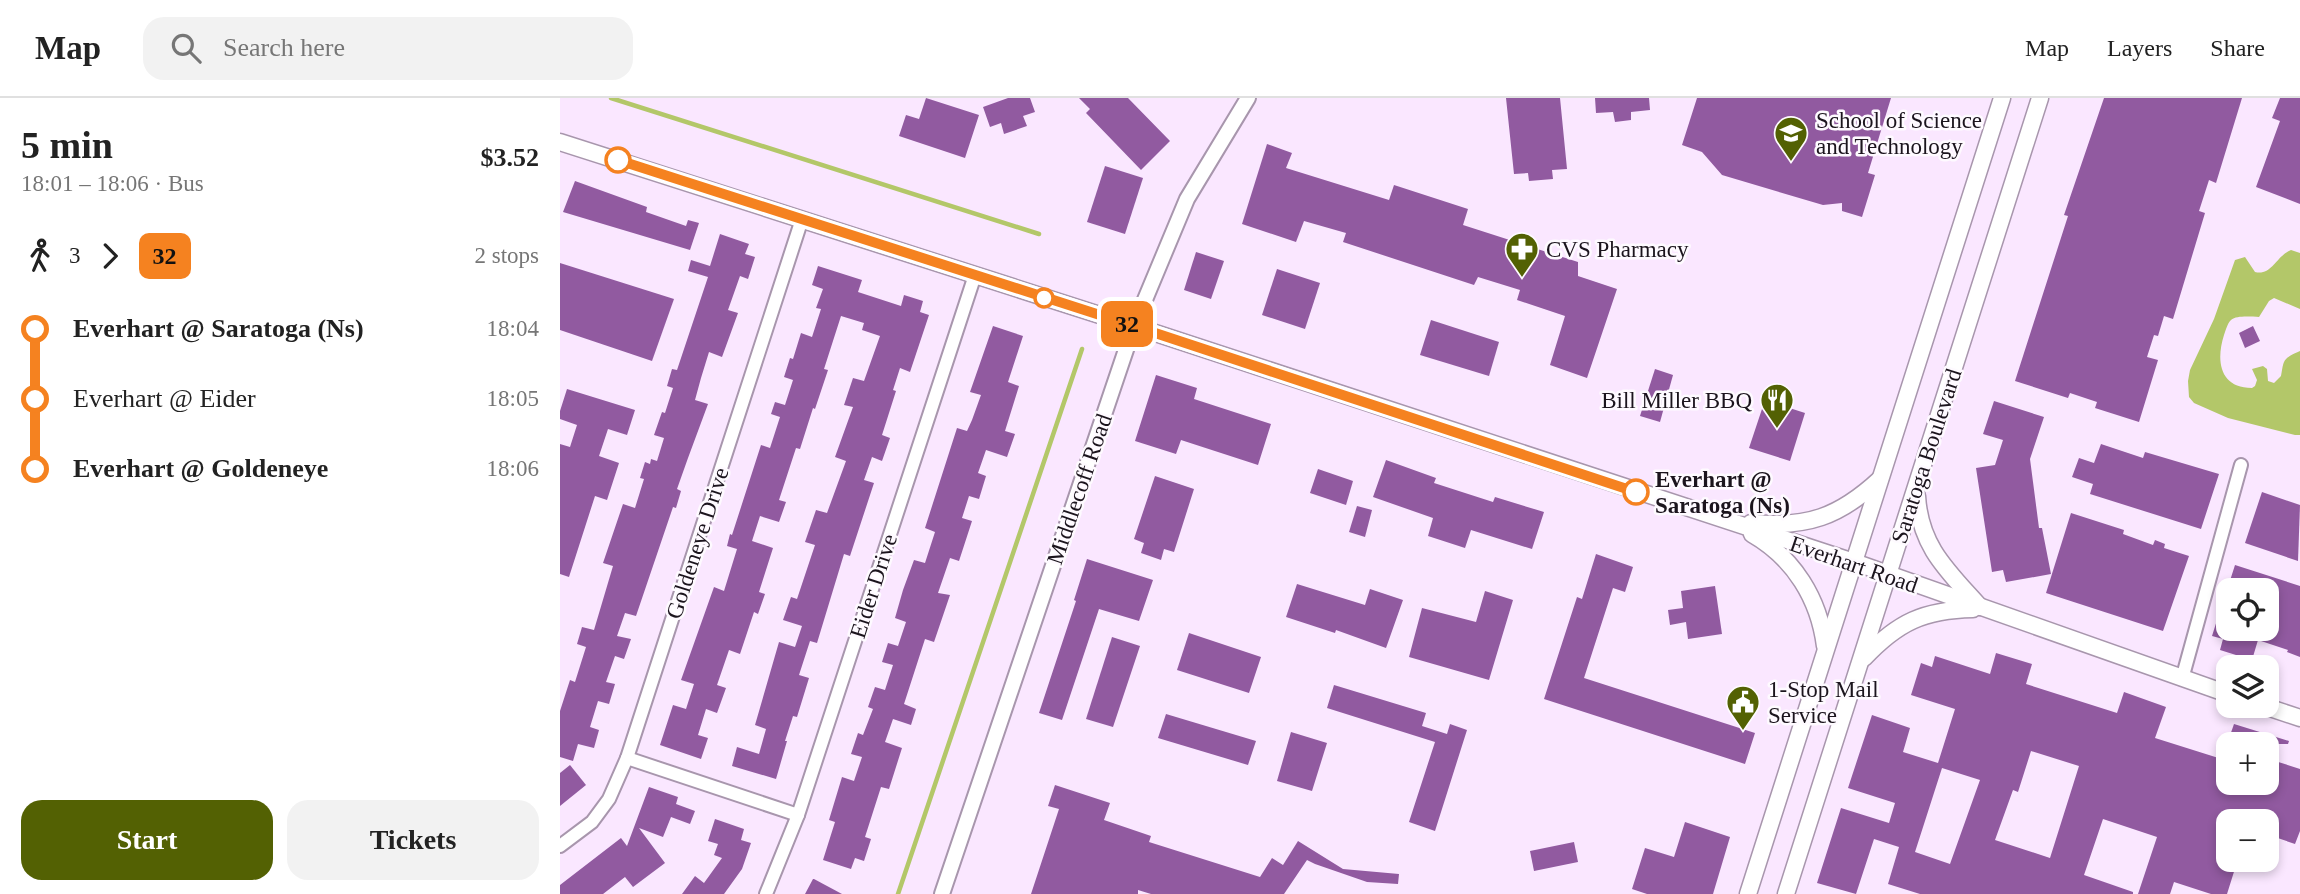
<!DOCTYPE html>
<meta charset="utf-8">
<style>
body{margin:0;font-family:"Times New Roman",serif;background:#f2f2f2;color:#222;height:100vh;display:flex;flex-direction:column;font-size:26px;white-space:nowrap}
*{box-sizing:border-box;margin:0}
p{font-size:23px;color:#767676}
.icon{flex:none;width:38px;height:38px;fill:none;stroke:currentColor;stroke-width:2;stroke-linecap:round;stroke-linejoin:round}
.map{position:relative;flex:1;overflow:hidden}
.sheet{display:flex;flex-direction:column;background:#fff;width:560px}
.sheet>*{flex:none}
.badge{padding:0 14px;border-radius:10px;font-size:24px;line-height:46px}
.fabs{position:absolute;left:1656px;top:480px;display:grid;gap:14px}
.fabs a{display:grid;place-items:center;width:63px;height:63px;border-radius:14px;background:#fff;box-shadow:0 4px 10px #0003;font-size:35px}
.map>.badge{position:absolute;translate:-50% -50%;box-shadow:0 0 0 4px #fff}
.legs{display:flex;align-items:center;gap:10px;height:77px;padding:0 21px;font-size:23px}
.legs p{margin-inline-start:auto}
.headline{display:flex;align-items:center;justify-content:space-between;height:119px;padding:0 21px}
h1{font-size:38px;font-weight:700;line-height:52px}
.action{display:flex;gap:14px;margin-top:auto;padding:14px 21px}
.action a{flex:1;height:80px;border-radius:21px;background:#536103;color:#fff;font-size:28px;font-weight:700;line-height:80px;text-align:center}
.action a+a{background:#f2f2f2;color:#222}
ul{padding:0 21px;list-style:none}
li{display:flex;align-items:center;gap:24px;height:70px;font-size:26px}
li i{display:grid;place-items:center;width:10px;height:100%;margin:0 9px;background:currentColor}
li i::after{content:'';width:18px;height:18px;margin:-9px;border:5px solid;border-radius:50%;background:#fff}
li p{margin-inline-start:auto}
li:first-child i{background:linear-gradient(#0000 50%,currentColor 0)}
li:last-child i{background:linear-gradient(currentColor 50%,#0000 0)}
header{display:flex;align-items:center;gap:42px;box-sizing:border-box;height:98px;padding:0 35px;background:#fff;border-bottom:2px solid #e0e0e0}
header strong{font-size:33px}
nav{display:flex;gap:38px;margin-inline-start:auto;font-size:24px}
.search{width:490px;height:63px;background:#f2f2f2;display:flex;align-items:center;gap:18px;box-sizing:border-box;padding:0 24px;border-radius:21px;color:#767676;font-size:26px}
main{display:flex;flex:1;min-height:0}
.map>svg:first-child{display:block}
.water{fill:#b3c769}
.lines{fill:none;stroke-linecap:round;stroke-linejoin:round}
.stream{stroke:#b3c769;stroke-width:4.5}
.building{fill:#915aa0;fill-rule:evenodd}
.minor-casing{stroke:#a896ad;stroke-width:16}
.tertiary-casing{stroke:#a896ad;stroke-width:18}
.secondary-casing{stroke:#a896ad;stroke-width:19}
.minor{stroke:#fff;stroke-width:12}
.tertiary{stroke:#fff;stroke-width:14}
.secondary{stroke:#fff;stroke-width:16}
.line-1-casing{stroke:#fff;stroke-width:16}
.line-1{stroke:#f58220;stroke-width:10}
.stop-1-dot{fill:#fff;stroke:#f58220;stroke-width:3.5}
.labels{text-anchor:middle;stroke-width:5;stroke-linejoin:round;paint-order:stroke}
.poi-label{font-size:23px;fill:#1b141d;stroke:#fefaff;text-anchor:start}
.street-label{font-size:23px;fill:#1b141d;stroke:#fefaff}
.stop-label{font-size:23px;font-weight:bold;fill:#1b141d;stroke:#fefaff;text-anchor:start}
</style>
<header>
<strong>Map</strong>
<div class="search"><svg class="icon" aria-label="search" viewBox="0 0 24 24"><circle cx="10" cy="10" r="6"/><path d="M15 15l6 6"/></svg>Search here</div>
<nav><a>Map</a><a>Layers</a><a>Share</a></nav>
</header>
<main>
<section class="sheet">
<div class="headline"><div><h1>5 min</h1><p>18:01 – 18:06 · Bus</p></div><b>$3.52</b></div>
<div class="legs"><svg class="icon" aria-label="walk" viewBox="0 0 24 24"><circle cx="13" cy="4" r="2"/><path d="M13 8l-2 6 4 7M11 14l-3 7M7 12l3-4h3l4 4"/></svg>3<svg class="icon" aria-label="forward" viewBox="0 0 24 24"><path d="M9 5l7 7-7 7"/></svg><b class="badge" style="background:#f58220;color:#111">32</b><p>2 stops</p></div>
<ul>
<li><i style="color:#f58220"></i><b>Everhart @ Saratoga (Ns)</b><p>18:04</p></li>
<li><i style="color:#f58220"></i><span>Everhart @ Eider</span><p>18:05</p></li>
<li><i style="color:#f58220"></i><b>Everhart @ Goldeneye</b><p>18:06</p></li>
</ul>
<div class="action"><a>Start</a><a>Tickets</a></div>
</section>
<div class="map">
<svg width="1740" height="796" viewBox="0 0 1740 796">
<rect width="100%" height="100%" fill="#fae7ff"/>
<path class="water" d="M1731,152L1740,155V211L1714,200L1709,203L1699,219C1692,219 1677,217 1671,222C1667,226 1666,232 1664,237C1656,262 1659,290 1692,290L1695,288L1697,282L1692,271L1703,268L1707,271L1708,283L1714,285L1721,278C1724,262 1722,261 1740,253V337H1735L1668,320L1634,305L1629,299L1628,283L1630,272L1654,221L1675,162L1685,159L1695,174C1712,178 1716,158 1731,152Z"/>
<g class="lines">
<g class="stream">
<polyline points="51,0 479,136"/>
<polyline points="338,796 522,251"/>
</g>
</g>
<g class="building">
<polygon points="366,0 419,17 405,60 339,38 346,17 359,21"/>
<polygon points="448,0 470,0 475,14 463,18 467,28 444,36 441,25 430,29 423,9"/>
<polygon points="519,0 568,0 610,43 581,72 526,15 530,11"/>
<polygon points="946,0 1000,0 1007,71 992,72 993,81 969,83 968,75 954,76"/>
<polygon points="1035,0 1089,0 1090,12 1071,14 1071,22 1055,24 1053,14 1036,15"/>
<polygon points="1137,0 1331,0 1308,75 1315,77 1302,119 1282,113 1282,105 1263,107 1162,77 1142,54 1122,47"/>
<polygon points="1544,0 1682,0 1656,85 1649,82 1639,113 1645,115 1613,221 1604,218 1598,238 1594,237 1587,259 1598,262 1579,324 1535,310 1537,304 1510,295 1508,300 1455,283 1508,118 1504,117"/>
<polygon points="1720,0 1740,0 1740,106 1696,89 1720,23 1712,20"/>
<polygon points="707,46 732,55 726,70 829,102 834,87 908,111 903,127 1018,164 1018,178 1057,191 1027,280 990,267 1005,218 957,202 960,192 918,179 914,187 783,144 786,135 744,123 736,144 682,126"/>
<polygon points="545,68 583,80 565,136 527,124"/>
<polygon points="15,83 87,109 86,114 126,128 128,122 139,125 130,152 3,114"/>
<polygon points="160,136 189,146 185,156 195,159 188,181 180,178 168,212 178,215 162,259 149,254 141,280 135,302 148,306 128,360 117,391 121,393 116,410 113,409 76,518 65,515 57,538 71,541 64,561 55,558 46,584 55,586 49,606 38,603 30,629 39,632 34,650 18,646 13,663 0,659 0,613 10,582 15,584 26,549 17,546 22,529 34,532 53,468 43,465 63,406 75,410 84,381 80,380 85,364 90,366 91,361 97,363 104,340 94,337 102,314 105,315 113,290 107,288 112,271 117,272 148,179 128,173 131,162 150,168"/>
<polygon points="636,154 664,163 651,201 624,192"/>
<polygon points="0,165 114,201 92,263 0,232"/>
<polygon points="258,168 302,182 298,194 341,208 344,197 363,203 360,214 369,217 350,274 340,270 333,292 336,293 322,337 330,340 322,363 312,359 304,382 314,385 290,458 284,456 257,545 250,543 239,577 249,580 237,619 233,618 225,643 227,643 216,681 172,668 177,649 199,656 206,631 195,627 219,544 235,549 242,528 223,522 231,499 237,501 255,447 245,444 256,412 267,415 286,363 275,359 293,309 284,307 293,280 304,283 320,238 302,232 304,225 281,218 264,271 268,272 255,311 253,310 240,351 236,350 219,402 226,404 219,424 200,418 192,443 213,450 199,494 205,496 198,516 194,514 180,556 169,552 157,587 166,590 157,615 146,611 138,637 148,640 141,661 100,647 113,607 126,611 134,586 121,582 154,489 164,493 177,451 167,448 170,436 172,437 201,347 210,350 220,319 211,316 215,304 225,307 233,282 224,279 230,260 233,261 241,235 252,239 261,211 256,210 263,191 252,187"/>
<polygon points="717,171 760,185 745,231 702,217"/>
<polygon points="871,222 939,244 929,278 860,257"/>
<polygon points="433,228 463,238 448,284 459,288 445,333 455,336 447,359 426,352 418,375 426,378 419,401 409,398 402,420 412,423 399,463 390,460 378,495 390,497 374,544 365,541 344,606 356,611 351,627 333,621 325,644 342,650 329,691 321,689 305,739 311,741 304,763 295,760 291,771 263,762 275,724 269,722 282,679 294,683 302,659 291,656 298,635 303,637 313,611 308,609 315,589 325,592 333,567 322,564 328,545 338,548 346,524 335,520 343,492 354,462 365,465 375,434 365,430 397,330 407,333 412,322 421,297 410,294"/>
<polygon points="1693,228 1700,243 1685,250 1679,235"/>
<polygon points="1095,271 1113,277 1100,324 1080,318"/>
<polygon points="596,277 637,290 634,301 711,326 698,367 621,342 616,356 575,343"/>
<polygon points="7,291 75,312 67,337 48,331 39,358 59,365 47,402 35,398 9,479 0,476 0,346 10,349 17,327 0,321 0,313"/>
<polygon points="1205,302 1245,315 1230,363 1189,350"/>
<polygon points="1434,303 1484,319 1470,361 1479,430 1482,430 1491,476 1446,484 1443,472 1432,474 1416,370 1435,367 1443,342 1423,336"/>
<polygon points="1541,346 1583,360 1585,354 1659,376 1641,431 1530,396 1533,386 1512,379 1519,360 1534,365"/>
<polygon points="826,362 876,380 874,385 933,404 935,399 984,414 972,451 911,432 905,450 868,438 873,420 813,399"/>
<polygon points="758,371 793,383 786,407 750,395"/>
<polygon points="595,378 634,391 614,454 604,451 601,462 581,455 584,445 574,441"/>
<polygon points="1702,394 1740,407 1738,463 1685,445"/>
<polygon points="797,408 812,412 805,439 789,434"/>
<polygon points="1511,415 1564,432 1563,436 1593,447 1595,442 1605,446 1604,450 1629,458 1603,533 1486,495"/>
<polygon points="1036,456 1073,469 1065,494 1053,490 1024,580 1195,635 1185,666 984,601 1017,499 1022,501"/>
<polygon points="527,461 593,482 579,523 539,511 502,622 479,615 516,503 514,502"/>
<polygon points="1675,467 1740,488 1740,559 1727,554 1728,552 1698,542 1692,562 1660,552 1663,541 1652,538 1665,497 1668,497 1668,530 1706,530 1706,492 1667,492"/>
<polygon points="737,486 805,507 810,491 843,502 826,550 776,532 775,535 726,519"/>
<polygon points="1155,488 1162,536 1128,541 1126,524 1110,527 1108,512 1123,510 1121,493"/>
<polygon points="925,493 953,502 929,582 849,559 862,510 916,524"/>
<polygon points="629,535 701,559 689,595 617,572"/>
<polygon points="552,539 580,548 553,629 526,621"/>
<path d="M1436,555L1472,566L1466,586L1557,615L1564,594L1606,609L1595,640L1668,663V684H1706V660L1740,671V733L1735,746L1706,736V723H1668V761H1678L1667,796H1651L1614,784L1610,796H1578L1597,739L1543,721L1524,777L1573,794V796H1360L1328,786L1339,749L1314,741L1296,796L1257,785L1281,710L1329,725L1335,705L1288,690L1312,617L1350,630L1343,654L1378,665L1395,611L1351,597L1361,565L1372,569L1375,558L1430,576ZM1471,653L1519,668L1490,760L1435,742L1453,692L1458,694ZM1382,670L1420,682L1390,766L1355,754Z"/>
<polygon points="774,587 866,615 862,628 887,636 890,626 907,632 875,733 849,724 875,644 767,610"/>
<polygon points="606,616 696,643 688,667 598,640"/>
<polygon points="1674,626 1729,643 1728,646 1667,646"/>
<polygon points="731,634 767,645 752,693 717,683"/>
<polygon points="10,667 26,687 0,708 0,675"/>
<polygon points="495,687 550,705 544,722 591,738 589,744 700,779 712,760 723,767 738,743 783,771 839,776 838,786 807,784 755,766 747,762 724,796 591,796 578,792 578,796 471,796 499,711 488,708"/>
<polygon points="89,689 118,699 116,706 135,713 130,726 111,719 103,739 79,730 105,765 73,789 65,779 43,796 0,796 0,787 61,740 67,748"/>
<polygon points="155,721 184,731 181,742 191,745 182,771 164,796 122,796 135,778 144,785 162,760 154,757 158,746 148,743"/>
<polygon points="1125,724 1170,739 1153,796 1087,796 1072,791 1085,750 1114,759"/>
<polygon points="1014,744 1018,764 974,773 970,753"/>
<polygon points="253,781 254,781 282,796 245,796"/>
</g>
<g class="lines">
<defs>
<g id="minor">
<polyline points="1622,581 1681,367"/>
<polyline points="67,660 238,717"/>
<polyline points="0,748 32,724 49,701 67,660 242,121"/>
<polyline points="206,796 238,717 415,177"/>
</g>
<polyline id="tertiary" points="382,796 574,228 627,101 688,0"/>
<g id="secondary">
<polyline points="0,44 574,228 1294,464 1668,596"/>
<path d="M1357,398C1360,449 1388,473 1420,509"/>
<path d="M1191,425C1247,430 1279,419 1320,381"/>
<path d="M1192,436C1234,460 1259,501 1265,548"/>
<path d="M1304,560C1338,524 1364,512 1413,511"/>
<polyline points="1701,607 1740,620"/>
<polyline points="1188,796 1442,0"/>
<polyline points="1226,796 1480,0"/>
</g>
</defs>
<use href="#minor" class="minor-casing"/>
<use href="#tertiary" class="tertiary-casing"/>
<use href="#secondary" class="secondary-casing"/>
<use href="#minor" class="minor"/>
<use href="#tertiary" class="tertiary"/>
<use href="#secondary" class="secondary"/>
</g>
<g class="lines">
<defs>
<polyline id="line-1" points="58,62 574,228 1076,394"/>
</defs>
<use href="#line-1" class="line-1-casing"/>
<use href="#line-1" class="line-1"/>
</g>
<defs>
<symbol id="school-pin" viewBox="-11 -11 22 30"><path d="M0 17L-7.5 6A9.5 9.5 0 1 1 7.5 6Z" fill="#536103" stroke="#fefaff"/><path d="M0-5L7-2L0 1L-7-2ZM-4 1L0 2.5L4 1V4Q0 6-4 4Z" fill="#fff"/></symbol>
<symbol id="pharmacy-pin" viewBox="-11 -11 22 30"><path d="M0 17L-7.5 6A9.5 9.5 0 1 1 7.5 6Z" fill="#536103" stroke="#fefaff"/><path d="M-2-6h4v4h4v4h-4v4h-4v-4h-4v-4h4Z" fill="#fff"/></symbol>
<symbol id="restaurant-pin" viewBox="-11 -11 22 30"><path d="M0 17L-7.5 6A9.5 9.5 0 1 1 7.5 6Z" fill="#536103" stroke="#fefaff"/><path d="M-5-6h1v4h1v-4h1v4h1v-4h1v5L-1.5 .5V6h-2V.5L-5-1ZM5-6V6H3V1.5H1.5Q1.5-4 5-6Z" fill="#fff"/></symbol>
<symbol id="civic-pin" viewBox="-11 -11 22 30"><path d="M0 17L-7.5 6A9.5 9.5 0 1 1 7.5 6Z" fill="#536103" stroke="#fefaff"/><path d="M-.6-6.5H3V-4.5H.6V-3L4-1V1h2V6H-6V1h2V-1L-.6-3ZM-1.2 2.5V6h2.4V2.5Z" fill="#fff"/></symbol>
</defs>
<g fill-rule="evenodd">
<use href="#school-pin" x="1212" y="16" width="38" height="52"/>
<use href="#pharmacy-pin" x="943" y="132" width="38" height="52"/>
<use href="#restaurant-pin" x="1198" y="283" width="38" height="52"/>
<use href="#civic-pin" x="1164" y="585" width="38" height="52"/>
</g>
<g class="stop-1-dot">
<circle cx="58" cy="62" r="12"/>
<circle cx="484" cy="200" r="9"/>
<circle cx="1076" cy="394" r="12"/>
</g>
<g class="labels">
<g class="poi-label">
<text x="1256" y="30">School of Science<tspan x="1256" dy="26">and Technology</tspan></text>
<text x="986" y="159">CVS Pharmacy</text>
<text x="1192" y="310" text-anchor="end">Bill Miller BBQ</text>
<text x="1208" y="599">1-Stop Mail<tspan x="1208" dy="26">Service</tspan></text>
</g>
<g class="street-label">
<text transform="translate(1366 358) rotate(-72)" y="8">Saratoga Boulevard</text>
<text transform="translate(519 391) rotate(-71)" y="8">Middlecoff Road</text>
<text transform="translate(137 445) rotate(-72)" y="8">Goldeneye Drive</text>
<text transform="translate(1294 466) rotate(19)" y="8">Everhart Road</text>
<text transform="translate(313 488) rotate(-72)" y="8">Eider Drive</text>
</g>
<g class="stop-label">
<text x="1095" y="389">Everhart @<tspan x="1095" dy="26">Saratoga (Ns)</tspan></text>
</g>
</g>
</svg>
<div class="fabs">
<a><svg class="icon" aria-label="locate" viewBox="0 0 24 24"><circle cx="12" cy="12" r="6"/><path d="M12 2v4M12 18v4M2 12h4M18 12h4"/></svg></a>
<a><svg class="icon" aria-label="layers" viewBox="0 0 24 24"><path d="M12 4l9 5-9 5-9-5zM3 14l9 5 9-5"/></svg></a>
<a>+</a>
<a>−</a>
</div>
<b class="badge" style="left:567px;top:226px;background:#f58220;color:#111">32</b>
</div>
</main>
